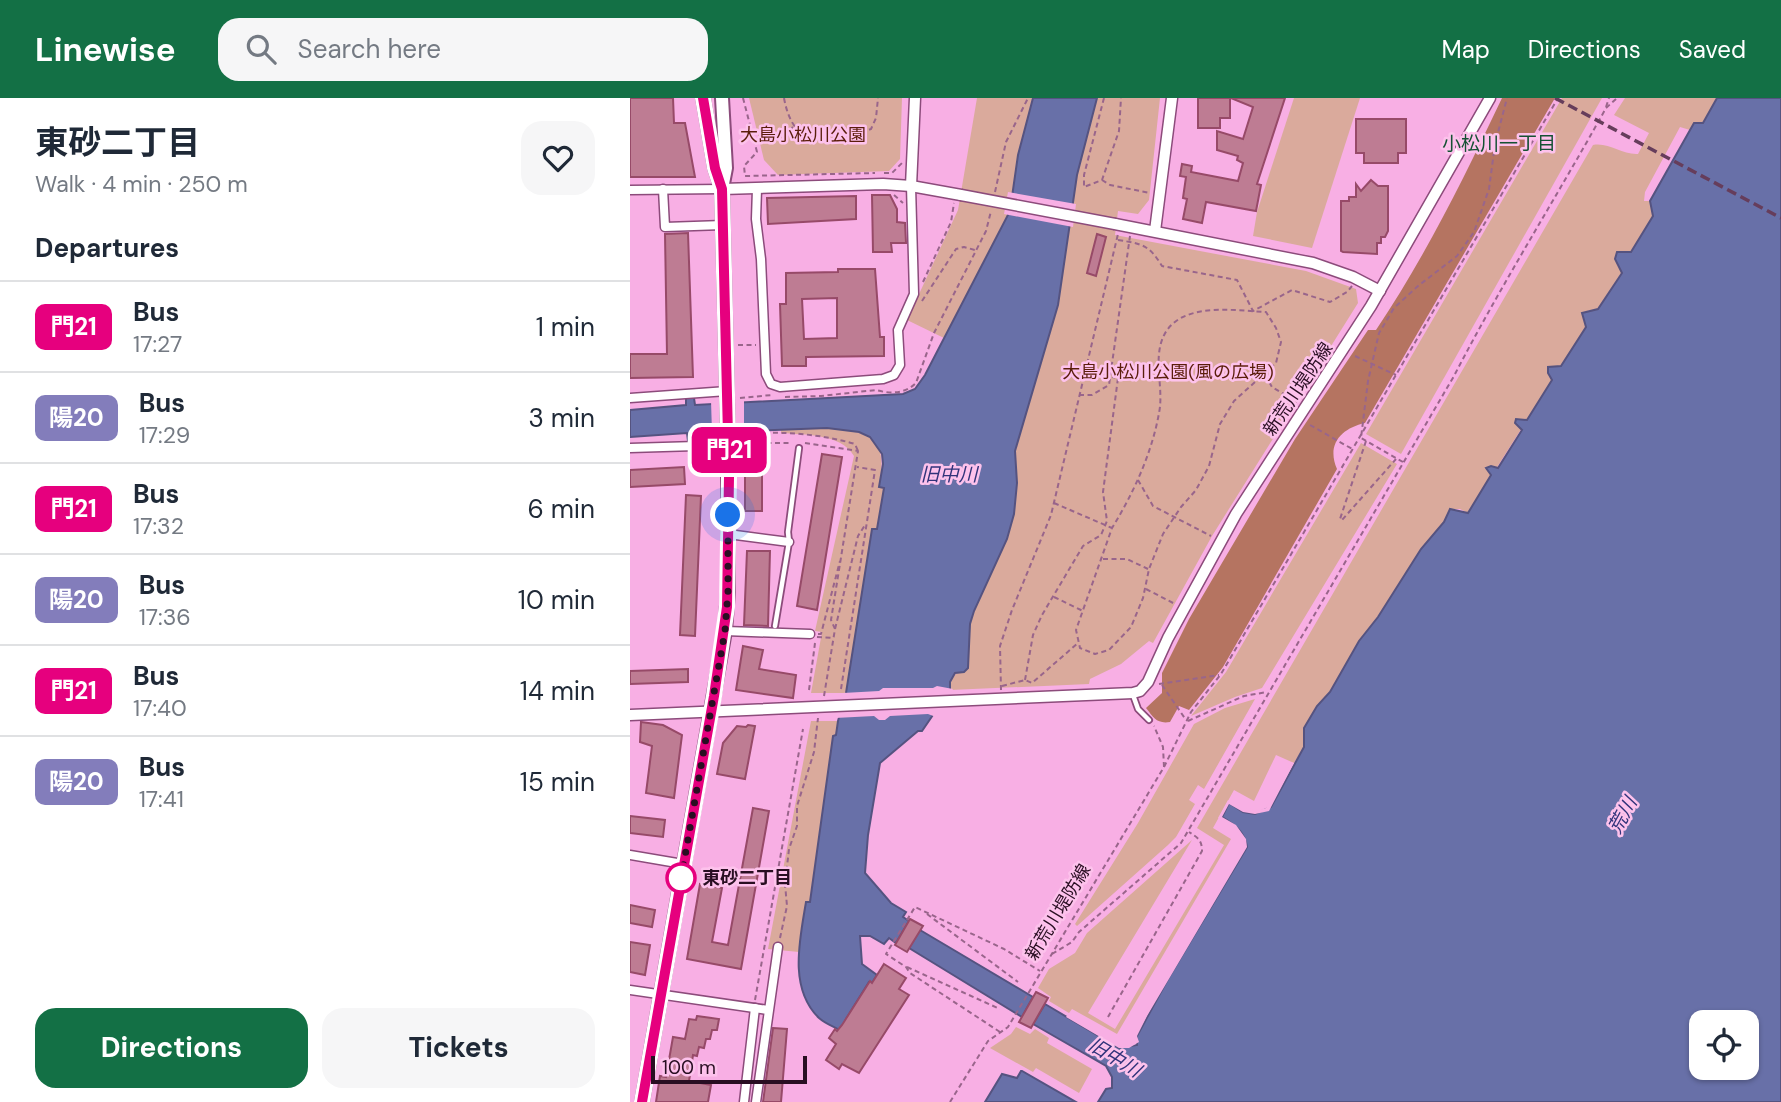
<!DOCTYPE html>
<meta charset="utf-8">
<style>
body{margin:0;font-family:"DM Sans","Noto Sans JP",sans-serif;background:#f6f6f7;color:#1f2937;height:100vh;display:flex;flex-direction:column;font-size:26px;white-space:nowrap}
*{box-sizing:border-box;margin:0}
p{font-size:23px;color:#747a83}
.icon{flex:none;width:38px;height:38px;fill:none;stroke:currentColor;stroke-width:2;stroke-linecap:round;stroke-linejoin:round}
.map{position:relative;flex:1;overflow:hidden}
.side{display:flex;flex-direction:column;background:#fff;width:630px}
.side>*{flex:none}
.badge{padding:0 14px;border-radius:10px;font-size:24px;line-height:46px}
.buttons{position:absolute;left:1059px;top:912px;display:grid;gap:14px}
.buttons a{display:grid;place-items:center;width:70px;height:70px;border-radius:14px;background:#fff;box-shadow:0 2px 5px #0004;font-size:35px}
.scale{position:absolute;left:21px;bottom:18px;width:156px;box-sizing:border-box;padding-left:7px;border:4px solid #290e22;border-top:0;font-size:19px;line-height:24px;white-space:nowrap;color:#290e22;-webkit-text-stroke:5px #fdc2ec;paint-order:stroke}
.you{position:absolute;width:35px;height:35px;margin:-18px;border:5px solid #fff;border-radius:50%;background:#1a73e8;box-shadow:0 0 0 10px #1a73e833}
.map>.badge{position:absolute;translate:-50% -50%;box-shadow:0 0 0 4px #fff}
h2{padding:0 35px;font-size:26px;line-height:63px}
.round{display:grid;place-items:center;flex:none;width:74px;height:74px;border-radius:21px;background:#f6f6f7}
.summary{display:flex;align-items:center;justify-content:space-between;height:119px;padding:0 35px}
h1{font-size:33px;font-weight:700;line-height:52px}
.cta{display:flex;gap:14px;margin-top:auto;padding:14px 35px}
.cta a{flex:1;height:80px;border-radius:21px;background:#137045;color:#fff;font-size:28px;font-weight:700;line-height:80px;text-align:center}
.cta a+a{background:#f6f6f7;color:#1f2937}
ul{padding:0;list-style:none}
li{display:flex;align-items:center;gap:21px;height:91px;padding:0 35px;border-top:2px solid #e0e1e3}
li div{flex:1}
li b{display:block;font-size:26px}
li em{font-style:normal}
li .badge{min-width:77px;font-weight:700;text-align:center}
header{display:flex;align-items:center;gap:42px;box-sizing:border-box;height:98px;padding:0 35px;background:#137045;color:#fff}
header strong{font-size:33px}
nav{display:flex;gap:38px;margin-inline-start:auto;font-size:24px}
.search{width:490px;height:63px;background:#f6f6f7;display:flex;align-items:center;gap:18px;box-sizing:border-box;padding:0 24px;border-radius:21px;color:#747a83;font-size:26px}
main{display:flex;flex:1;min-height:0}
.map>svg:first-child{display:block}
.green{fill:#daaa9c}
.forest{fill:#b57461}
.water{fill:#6870a8;stroke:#555380;stroke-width:2;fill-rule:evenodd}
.pier{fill:#f8afe4}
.building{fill:#be7c93;stroke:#974a68;stroke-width:2;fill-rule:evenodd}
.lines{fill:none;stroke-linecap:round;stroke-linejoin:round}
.service-casing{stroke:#8c4b7b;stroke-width:8}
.minor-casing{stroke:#8c4b7b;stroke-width:11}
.tertiary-casing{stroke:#8c4b7b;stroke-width:13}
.secondary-casing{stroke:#8c4b7b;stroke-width:16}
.path{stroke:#99658b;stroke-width:2;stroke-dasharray:5 3.5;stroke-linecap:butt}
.service{stroke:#fff;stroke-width:4.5}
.minor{stroke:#fff;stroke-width:8}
.tertiary{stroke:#fff;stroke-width:10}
.secondary{stroke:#fff;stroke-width:12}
.rail{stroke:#663d5b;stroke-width:3.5;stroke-dasharray:10 5;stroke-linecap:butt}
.tertiary-bridge-casing{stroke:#8c4b7b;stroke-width:13;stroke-linecap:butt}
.secondary-bridge-casing{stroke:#8c4b7b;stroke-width:16;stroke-linecap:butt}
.tertiary-bridge{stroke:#fff;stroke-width:10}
.secondary-bridge{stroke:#fff;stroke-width:12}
.line-casing{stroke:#fff;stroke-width:16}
.line{stroke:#e6007e;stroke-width:10}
.walk{stroke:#290e22;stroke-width:7;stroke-dasharray:0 12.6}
.stop-dot{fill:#fff;stroke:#e6007e;stroke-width:3.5}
.labels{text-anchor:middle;stroke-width:5;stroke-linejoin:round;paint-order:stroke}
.park-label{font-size:18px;fill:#5a1d0a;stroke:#fdc2ec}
.street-label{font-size:18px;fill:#290e22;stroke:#fdc2ec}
.stop-label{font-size:18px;font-weight:bold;fill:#290e22;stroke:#fdc2ec;text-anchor:start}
.neighbourhood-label{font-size:19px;fill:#155133;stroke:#fdc2ec}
.water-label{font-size:19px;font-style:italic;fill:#31337a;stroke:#fdc2ec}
</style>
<header>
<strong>Linewise</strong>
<div class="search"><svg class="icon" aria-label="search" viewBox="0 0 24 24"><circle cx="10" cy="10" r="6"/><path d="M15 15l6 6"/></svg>Search here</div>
<nav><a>Map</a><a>Directions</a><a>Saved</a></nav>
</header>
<main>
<section class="side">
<div class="summary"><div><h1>東砂二丁目</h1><p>Walk · 4 min · 250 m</p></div><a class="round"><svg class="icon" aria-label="heart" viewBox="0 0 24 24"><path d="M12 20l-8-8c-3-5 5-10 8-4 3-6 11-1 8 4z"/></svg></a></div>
<h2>Departures</h2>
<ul>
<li><span class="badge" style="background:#e6007e;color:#fff">門21</span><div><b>Bus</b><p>17:27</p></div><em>1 min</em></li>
<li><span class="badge" style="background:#837dbb;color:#fff">陽20</span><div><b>Bus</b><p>17:29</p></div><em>3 min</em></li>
<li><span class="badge" style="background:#e6007e;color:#fff">門21</span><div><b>Bus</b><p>17:32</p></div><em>6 min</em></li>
<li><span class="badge" style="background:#837dbb;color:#fff">陽20</span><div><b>Bus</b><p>17:36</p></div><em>10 min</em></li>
<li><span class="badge" style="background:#e6007e;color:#fff">門21</span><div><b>Bus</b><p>17:40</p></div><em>14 min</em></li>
<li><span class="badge" style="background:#837dbb;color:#fff">陽20</span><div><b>Bus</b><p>17:41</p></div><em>15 min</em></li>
</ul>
<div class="cta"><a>Directions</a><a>Tickets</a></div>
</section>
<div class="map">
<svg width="1151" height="1004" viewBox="0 0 1151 1004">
<rect width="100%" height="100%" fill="#f8afe4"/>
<g class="green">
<polygon points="119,0 272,0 270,61 259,73 148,77 134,62"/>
<polygon points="347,0 403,0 388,57 380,112 314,240 277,222 328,112"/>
<path d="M467,0H530L519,102L508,116L488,113L485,137L676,173L726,191L728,205L582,438L523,545L519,543L491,566L460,581L459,586L320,592C320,579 326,575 336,568L340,526L344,513L377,441L387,385L385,353L428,207L447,77Z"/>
<polygon points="664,0 730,0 682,150 623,138 627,114"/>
<polygon points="932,0 972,0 771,356 736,336"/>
<path d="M995,0H1087L1073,25H1064L1060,32L1050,29L1015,94L1014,103H1020L1023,118L1001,154L987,167L992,174L968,212H959L953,222L957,228L931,268L918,275L923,281L838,415L830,411H820L814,424L791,451L748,519L729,543L700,594L687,608L674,630V649L664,665L646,657L624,703L604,692L583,730L601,741L487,936L442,911L439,915L419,903L421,899L408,890L419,871L445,855L457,835L562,742L458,915L485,931L594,747L567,730L963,47C979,44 992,57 1008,56L1019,35L984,17Z"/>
<path d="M197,330C243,334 258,340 249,388L254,390L247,432L242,431L216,595H181L192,534L185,533L224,358C211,335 174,337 151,335V331Z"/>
<polygon points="731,345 767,366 632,590 605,599 561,618 596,574"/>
<polygon points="625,601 574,691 568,687 559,702 565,706 546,739 538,747 447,828 445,826 508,725 564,626 595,610"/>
<polygon points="181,623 208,623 206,638 203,638 180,805 176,804 169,854 138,851"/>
<polygon points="386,929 400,936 405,931 419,940 417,945 462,971 449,995 406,970 403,974 360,950 381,936"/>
</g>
<path class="forest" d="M872,0H925L735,325C712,330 696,346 707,371L593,569L559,612L549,608L540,624C527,626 524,620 516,610L532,595V575L559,521L665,341L738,232H746C795,159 834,80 872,0Z"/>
<g class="water">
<path d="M403,0H467L447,77L428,207L385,353L387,385L384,416L377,441L344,513L340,526L338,570L334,574L325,575L320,584V592L292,633H288L250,665L238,737L235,775L261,805L276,814L273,819L279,823L266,845L259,840L254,846L240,838H230L232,866L247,877L242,885L239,884L216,921L211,933C204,928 197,927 189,920C158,890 170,841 176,804H180L203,638L206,637L208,623L216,595L242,431H247L254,390L249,389L253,366L252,356L240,339L229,334L197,330L65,335V342L58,343L57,335L0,339V312L56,307V300H64L65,307L273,296L285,291L295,277L380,113L388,57Z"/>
<path d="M1087,0H1151V1004H468L476,991L482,990V979L476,968L403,926L415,906L489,950L507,947V938L538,881L617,749C615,734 604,726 592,719L599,705L613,714L625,716L641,709L674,649V630L687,608L700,594L729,543L748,519L791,451L814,424L820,411L838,415L861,377L856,370L861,368L868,370L892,332L885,325L886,321L897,322L922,282L918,275V269L931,268L956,229L952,215L968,211L992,175L985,161L987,154H1001L1023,118L1020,103L1064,25H1073ZM1071,924H1116V970H1071Z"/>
<polygon points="290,832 403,899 392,919 279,850"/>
<polygon points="391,973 392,973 446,1004 355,1004 372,976 387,980"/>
</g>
<g class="pier">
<polygon points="378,94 446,106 443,129 374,116"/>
<polygon points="114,301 114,335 82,335 81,303"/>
<polygon points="307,588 323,591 306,619 298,616 260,618 255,622 249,622 244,618 205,620 213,595 249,593 253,590 303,590"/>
<polygon points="661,664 664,665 639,713 625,716 613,714 599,706 592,719 606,727 616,741 617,749 517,918 507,938 509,944 499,950 489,950 436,919 438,916 490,946 498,947 505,943 503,937 514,916 613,748 613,742 603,730 588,720 598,702 614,710 629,712 636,710"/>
</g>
<g class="building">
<polygon points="0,0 43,0 44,25 55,25 65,79 0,79"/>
<polygon points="568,0 600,0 600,20 590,20 590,30 568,30"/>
<polygon points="601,0 655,0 627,86 631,87 626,113 576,104 572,125 553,121 557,101 553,100 556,79 550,78 552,66 562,68 561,74 608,83 613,65 607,62 608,58 587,52 587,33 613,41 623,9"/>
<polygon points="726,21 776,21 776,55 768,55 768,65 734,65 734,55 726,55"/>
<polygon points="741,82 748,88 758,88 758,133 755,139 751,139 751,145 747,145 747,156 713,154 711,153 711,103 719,103 719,99 726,99 726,86 731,93"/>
<polygon points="242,97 260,97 267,111 267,124 275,125 276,145 261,145 262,154 243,154"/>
<polygon points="226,98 226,121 138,126 137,100"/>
<polygon points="58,135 63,279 0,280 0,256 37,256 35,136"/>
<polygon points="467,136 476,139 466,178 457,175"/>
<path d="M208,171H245L250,239H254V258L176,259V268H152L150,206H156V175L208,174ZM207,200V240L174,241L172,201Z"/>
<polygon points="192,356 212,359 187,512 167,508"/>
<polygon points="115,365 132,366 132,413 115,413"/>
<polygon points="54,369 55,386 0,389 0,372"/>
<polygon points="56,397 71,398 65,538 50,537"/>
<polygon points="117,453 140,453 138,528 114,527"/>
<polygon points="113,548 133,552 129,571 166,577 163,600 106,592"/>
<polygon points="58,571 58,584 0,586 0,573"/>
<polygon points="11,624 33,627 52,637 44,700 16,695 22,648 10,644"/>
<polygon points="118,627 125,628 115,681 87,676 93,645 107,628 116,629"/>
<polygon points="123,710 139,713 111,871 57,861 70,786 92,790 82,844 98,847"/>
<polygon points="0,718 35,722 33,739 0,735"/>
<polygon points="0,807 25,812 22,829 0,825"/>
<polygon points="280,821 293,828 277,854 265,847"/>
<polygon points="0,844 20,847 15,877 0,874"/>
<polygon points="254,866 276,880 269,891 279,897 229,975 212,966 209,971 196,962 206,946 199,940 205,931 207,933 212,927 240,883 242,885"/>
<polygon points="406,894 418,900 401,930 389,924"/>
<polygon points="67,918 89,921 87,932 82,932 80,941 76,941 74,950 69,949 67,958 63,957 59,983 81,987 78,1004 26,1004 30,978 36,979 43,939 55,941 59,921 66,922"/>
<polygon points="143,930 157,931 151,1004 133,1004"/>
</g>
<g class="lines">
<defs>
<g id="service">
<polyline points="145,528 159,444 158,434 169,350"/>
<polyline points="503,597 508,611 519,622"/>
</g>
<g id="minor">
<polyline points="33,91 35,129 93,127"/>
<polyline points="127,91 126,121 131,161 136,276 141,286 150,289 253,281 264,277 270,267 268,232 284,196 281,88"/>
<polyline points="0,92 92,91"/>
<polyline points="0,300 97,293"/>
<polyline points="0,350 99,347"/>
<polyline points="98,436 159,444"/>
<polyline points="95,533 180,536"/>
<polyline points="0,757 53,766"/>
<polyline points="0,892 138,912"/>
<polyline points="114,1004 125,910"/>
<polyline points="126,1004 148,849"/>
</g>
<g id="tertiary">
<polyline points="281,88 285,0"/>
<polyline points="92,91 253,86 281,88 331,97"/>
<polyline points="485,126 683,165 723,179 750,193"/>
<polyline points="525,133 542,0"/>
<polyline points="0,617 503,595 510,593 518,584 538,540 606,416 741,208 860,0"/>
</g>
<g id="secondary">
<polyline points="73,0 85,70 92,91"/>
<polyline points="92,0 96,70 92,91 97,297"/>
<polyline points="12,1004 95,533 98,494 98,343"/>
</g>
</defs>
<use href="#service" class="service-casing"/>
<use href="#minor" class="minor-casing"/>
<use href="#tertiary" class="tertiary-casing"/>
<use href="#secondary" class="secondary-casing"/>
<g class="path">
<polyline points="113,0 127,54 114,68 115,78 245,75"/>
<path d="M154,0C164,55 200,45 241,31L246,20L248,0"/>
<polyline points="474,0 454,77 454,89 472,82 489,33 491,0"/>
<polyline points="976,9 979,0"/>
<path d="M122,33C140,41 148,44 163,29"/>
<polyline points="254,75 262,75 272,65"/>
<polyline points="472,82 480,87 520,95"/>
<polyline points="365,94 376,44 398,0"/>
<polyline points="264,97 273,105"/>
<path d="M488,142C513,146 519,147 532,168L607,182L623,213L662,192L700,204L717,194L722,188"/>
<polyline points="293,184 321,124 324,105"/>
<polyline points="292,203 326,151 334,149 345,152"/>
<polyline points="108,247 126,247"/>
<polyline points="725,258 766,277"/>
<polyline points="635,277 642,289 667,304"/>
<polyline points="449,297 462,297 479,287 500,138"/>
<path d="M155,299L191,298L246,292C260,296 275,296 286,285L304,235L356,133L361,113"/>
<polyline points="110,300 142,297"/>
<polyline points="680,327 724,352"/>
<path d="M109,336C147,333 188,335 225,346L228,353"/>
<polyline points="736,343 710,421 712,422 766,361"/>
<polyline points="111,345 162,345"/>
<polyline points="175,345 228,353 201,522 205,531"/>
<polyline points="62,356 63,369"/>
<polyline points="773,364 731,340 738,283 749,235 764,210 788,188 827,158 844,134 859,91 865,46 877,0"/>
<polyline points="508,382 523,408 581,438"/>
<path d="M424,405L482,430L446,532L450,550L465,556L479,552L501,529L513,500L519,471L533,436L551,409L566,392L579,368L590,326L604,303L646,265L651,244L646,230L636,214C598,212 534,201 529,256C527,275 533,296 529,315C522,355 503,396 482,430"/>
<polyline points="473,461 497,461 518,471"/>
<polyline points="516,491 545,506"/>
<polyline points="424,499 453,513"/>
<polyline points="188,536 191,536 210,463"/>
<polyline points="187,539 203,540"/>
<polyline points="395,582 403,537 412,517 453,448 471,437 477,423 473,394 488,280 482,279"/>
<polyline points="529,586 589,577"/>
<polyline points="532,587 556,622"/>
<polyline points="372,588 395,582 402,585 448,545"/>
<polyline points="211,591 245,372 227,369"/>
<polyline points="179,592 185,545"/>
<polyline points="371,592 370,548 382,512 421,417 488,136"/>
<polyline points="194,598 205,531 228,438 235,427"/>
<polyline points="558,623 614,598 637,594"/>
<polyline points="534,669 561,614 591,576 928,0"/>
<polyline points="297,816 388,884"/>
<polyline points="150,840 157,808 155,786 159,751 167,728 167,708 184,654 188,620"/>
<path d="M422,856L442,844L449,834L551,745L824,278C871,187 926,100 976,10L987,0"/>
<polyline points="277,869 370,911"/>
<polyline points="125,902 173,631"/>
<path d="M478,919L572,753C572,742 568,740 559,734"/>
<polyline points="370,934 280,875 276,869 256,856 285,809 374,851 410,873"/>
<polyline points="320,1004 358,943 378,929 534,669 533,649 524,628"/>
</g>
<use href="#service" class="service"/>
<use href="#minor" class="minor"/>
<use href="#tertiary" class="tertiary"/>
<use href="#secondary" class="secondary"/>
<polyline class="rail" points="925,0 1151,120"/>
<defs>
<polyline id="tertiary-bridge" points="331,97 485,126"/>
<polyline id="secondary-bridge" points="97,297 98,343"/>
</defs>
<use href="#tertiary-bridge" class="tertiary-bridge-casing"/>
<use href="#secondary-bridge" class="secondary-bridge-casing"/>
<use href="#tertiary-bridge" class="tertiary-bridge"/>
<use href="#secondary-bridge" class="secondary-bridge"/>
</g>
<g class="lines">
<defs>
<polyline id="line" points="12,1004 84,598 97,509 99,379 92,91 85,70 73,0"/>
</defs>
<use href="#line" class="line-casing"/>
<use href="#line" class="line"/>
<polyline class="walk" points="51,780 49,792 95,533 98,494 98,417"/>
</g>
<circle class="stop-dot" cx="51" cy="780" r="14"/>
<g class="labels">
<g class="park-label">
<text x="173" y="43">大島小松川公園</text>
<text x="538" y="280">大島小松川公園(風の広場)</text>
</g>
<g class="street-label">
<text transform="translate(668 291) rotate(-56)" y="6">新荒川堤防線</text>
<text transform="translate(428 814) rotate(-59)" y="6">新荒川堤防線</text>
</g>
<g class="stop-label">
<text x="72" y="786">東砂二丁目</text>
</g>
<g class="neighbourhood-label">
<text x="869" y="52">小松川一丁目</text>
</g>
<g class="water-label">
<text x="319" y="383">旧中川</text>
<text transform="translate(992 717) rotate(-61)" y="7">荒川</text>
<text transform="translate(485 959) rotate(31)" y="7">旧中川</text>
</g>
</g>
</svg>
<div class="buttons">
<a><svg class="icon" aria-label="locate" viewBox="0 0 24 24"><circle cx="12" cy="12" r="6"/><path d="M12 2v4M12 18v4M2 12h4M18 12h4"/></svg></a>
</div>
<div class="scale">100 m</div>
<div class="you" style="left:98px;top:417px"></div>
<b class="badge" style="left:99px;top:352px;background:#e6007e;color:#fff">門21</b>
</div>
</main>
